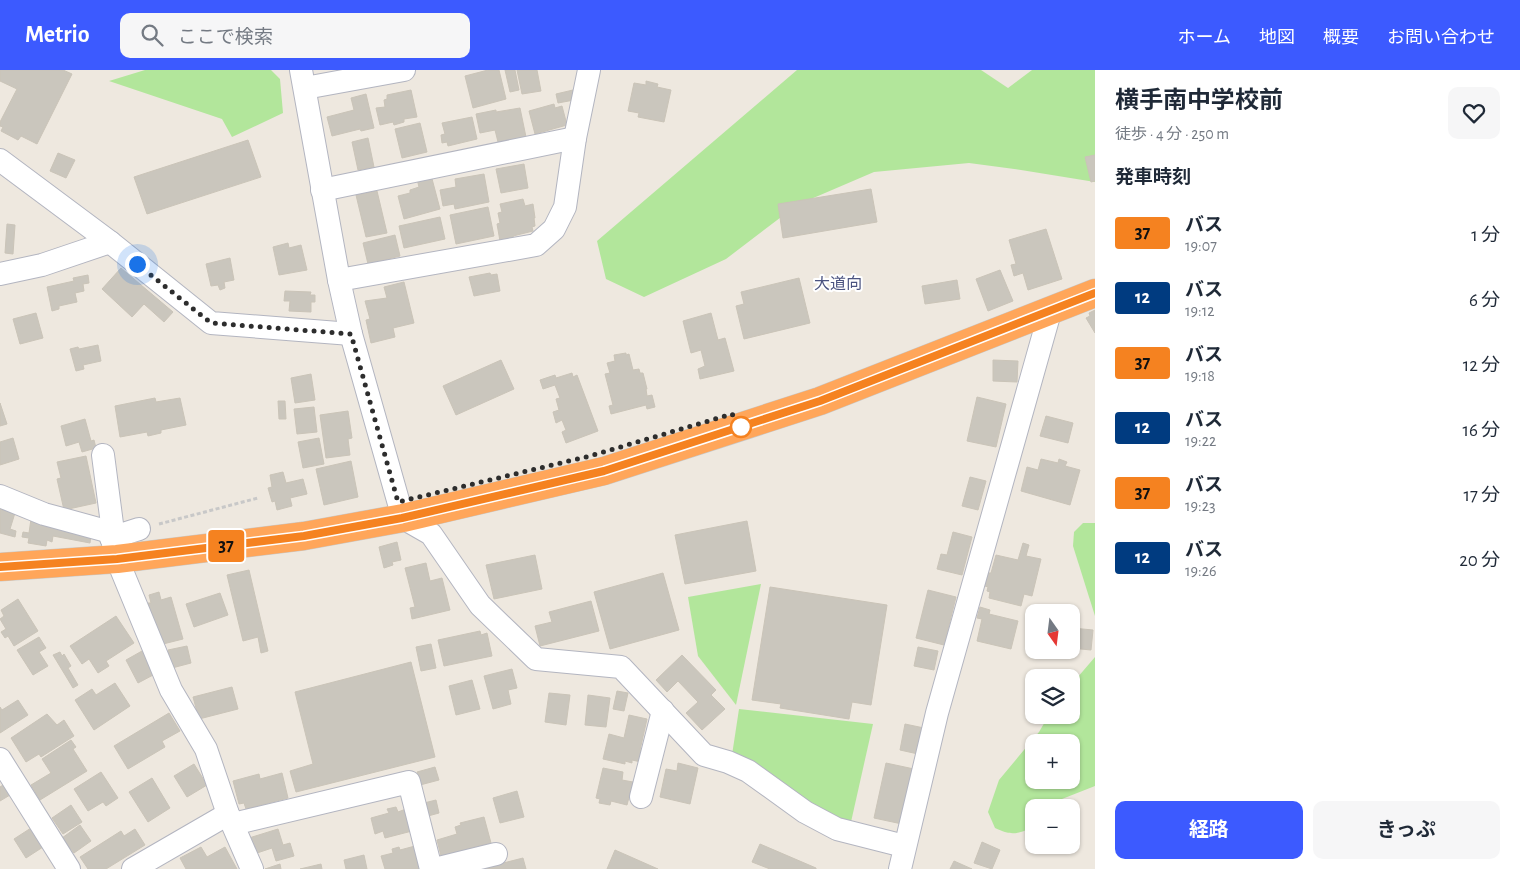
<!DOCTYPE html>
<html lang="ja">
<meta charset="utf-8">
<style>
body{margin:0;font-family:"Alegreya Sans","Noto Sans JP",sans-serif;background:#f6f6f7;color:#1f2937;height:100vh;display:flex;flex-direction:column;font-size:19px;white-space:nowrap}
*{box-sizing:border-box;margin:0}
p{font-size:16px;color:#747a83}
.icon{flex:none;width:28px;height:28px;fill:none;stroke:currentColor;stroke-width:2;stroke-linecap:round;stroke-linejoin:round}
.map{position:relative;flex:1;overflow:hidden}
.details{display:flex;flex-direction:column;background:#fff;width:425px}
.details>*{flex:none}
.badge{padding:0 10px;border-radius:4px;font-size:18px;line-height:32px}
.needle{width:32px;rotate:166deg}
.tools{position:absolute;left:1025px;top:534px;display:grid;gap:10px}
.tools a{display:grid;place-items:center;width:55px;height:55px;border-radius:10px;background:#fff;box-shadow:0 1px 4px #0004;font-size:25px}
.you{position:absolute;width:25px;height:25px;margin:-12px;border:4px solid #fff;border-radius:50%;background:#1a73e8;box-shadow:0 0 0 8px #1a73e833}
.map>.badge{position:absolute;translate:-50% -50%;box-shadow:0 0 0 2px #fff}
h2{padding:0 20px;font-size:19px;line-height:45px}
.round{display:grid;place-items:center;flex:none;width:52px;height:52px;border-radius:10px;background:#f6f6f7}
.summary{display:flex;align-items:center;justify-content:space-between;height:85px;padding:0 20px}
h1{font-size:24px;font-weight:700;line-height:38px}
.action{display:flex;gap:10px;margin-top:auto;padding:10px 20px}
.action a{flex:1;height:58px;border-radius:10px;background:#3c5aff;color:#fff;font-size:20px;font-weight:700;line-height:58px;text-align:center}
.action a+a{background:#f6f6f7;color:#1f2937}
ul{padding:0;list-style:none}
li{display:flex;align-items:center;gap:15px;height:65px;padding:0 20px}
li div{flex:1}
li b{display:block;font-size:19px}
li em{font-style:normal}
li .badge{min-width:55px;font-weight:700;text-align:center}
header{display:flex;align-items:center;gap:30px;box-sizing:border-box;height:70px;padding:0 25px;background:#3c5aff;color:#fff}
header strong{font-size:24px}
nav{display:flex;gap:28px;margin-inline-start:auto;font-size:18px}
.search{width:350px;height:45px;background:#f6f6f7;display:flex;align-items:center;gap:12px;box-sizing:border-box;padding:0 18px;border-radius:10px;color:#747a83;font-size:19px}
main{display:flex;flex:1;min-height:0}
.map>svg:first-child{display:block}
.green{fill:#b2e69b;fill-rule:evenodd}
.building{fill:#cac6bd;stroke:#cac4b8}
.lines{fill:none;stroke-linecap:round;stroke-linejoin:round}
.minor-casing{stroke:#b3b5c0;stroke-width:24}
.highway-casing{stroke:#c8c8c8;stroke-width:29}
.path{stroke:#c8c8c8;stroke-width:3;stroke-dasharray:4 2.5;stroke-linecap:butt}
.minor{stroke:#fff;stroke-width:22}
.highway{stroke:#ffa65a;stroke-width:28}
.line-casing{stroke:#fff;stroke-width:11}
.line{stroke:#f58220;stroke-width:8}
.walk{stroke:#2d2d2d;stroke-width:5;stroke-dasharray:0 9}
.stop-dot{fill:#fff;stroke:#f58220;stroke-width:2.5}
.labels{text-anchor:middle;stroke-width:4;stroke-linejoin:round;paint-order:stroke}
.neighbourhood-label{font-size:16px;fill:#4b5380;stroke:#fff}
</style>
<header>
<strong>Metrio</strong>
<div class="search"><svg class="icon" aria-label="search" viewBox="0 0 24 24"><circle cx="10" cy="10" r="6"/><path d="M15 15l6 6"/></svg>ここで検索</div>
<nav><a>ホーム</a><a>地図</a><a>概要</a><a>お問い合わせ</a></nav>
</header>
<main>
<div class="map">
<svg width="1095" height="799" viewBox="0 0 1095 799">
<rect width="100%" height="100%" fill="#eee8df"/>
<g class="green">
<polygon points="145,0 271,0 280,9 283,43 232,67 222,49 109,11"/>
<polygon points="797,0 981,0 1008,18 1032,0 1095,0 1095,112 1021,100 969,93 874,102 797,135 726,189 644,227 606,209 597,171"/>
<polygon points="1083,453 1095,453 1095,546 1073,476 1074,462"/>
<polygon points="761,514 736,635 698,586 688,527"/>
<path d="M1095,587V716L1062,729L1052,737L1034,738V757C1017,764 1012,766 995,758L988,742L999,710L1039,662L1049,645H1071V615ZM1071,672V710H1034V672Z"/>
<polygon points="739,639 873,654 851,752 835,747 732,685"/>
</g>
<g class="building">
<polygon points="0,0 63,0 72,4 37,74 21,66 18,70 1,61 3,57 0,56 0,52 17,19 0,11"/>
<polygon points="488,0 499,0 506,29 473,38 465,6"/>
<polygon points="505,0 515,0 519,20 510,22"/>
<polygon points="517,0 537,0 541,21 522,24"/>
<polygon points="646,11 658,14 657,17 671,20 664,52 638,47 639,43 628,41 634,13 646,15"/>
<polygon points="411,20 417,47 404,49 404,52 394,55 393,52 380,55 376,38 385,37 384,30 387,29 387,25"/>
<polygon points="573,20 574,30 558,33 556,24"/>
<polygon points="366,24 374,58 361,61 360,59 332,66 327,47 354,40 351,28"/>
<polygon points="554,34 555,38 562,36 567,55 535,64 529,41"/>
<polygon points="520,38 526,67 498,72 495,60 480,63 476,44 496,40 496,42"/>
<polygon points="472,47 477,69 448,76 447,72 442,73 441,65 445,64 442,53"/>
<polygon points="420,53 427,82 402,88 395,59"/>
<polygon points="368,68 374,97 358,100 352,72"/>
<polygon points="248,70 261,107 147,144 134,107"/>
<polygon points="58,83 75,90 66,108 50,101"/>
<polygon points="1095,85 1095,111 1091,112 1085,87"/>
<polygon points="524,94 528,118 501,123 496,99"/>
<polygon points="484,104 489,132 455,139 454,134 443,136 440,120 456,117 455,109"/>
<polygon points="431,105 440,139 404,149 398,126 410,123 410,120 419,117 417,109"/>
<polygon points="871,119 877,152 783,168 778,134"/>
<polygon points="377,121 387,163 366,167 356,125"/>
<polygon points="523,129 525,136 533,134 535,148 534,148 535,156 532,157 533,161 513,166 514,169 500,171 497,154 500,153 498,143 502,142 500,134"/>
<polygon points="488,137 494,166 456,174 450,145"/>
<polygon points="440,147 445,169 404,178 399,156"/>
<polygon points="7,154 15,155 13,184 5,183"/>
<polygon points="1046,159 1062,209 1028,220 1023,203 1014,206 1011,195 1016,194 1009,170"/>
<polygon points="395,165 400,186 368,194 363,173"/>
<polygon points="288,173 289,178 301,175 307,200 279,205 273,177"/>
<polygon points="230,188 234,210 224,212 225,218 220,220 218,215 211,216 206,194"/>
<polygon points="121,198 173,242 164,252 144,234 132,247 102,219"/>
<polygon points="1000,200 1013,231 988,241 976,209"/>
<polygon points="490,203 491,205 497,204 500,221 474,226 469,207"/>
<polygon points="88,205 89,213 83,214 84,221 75,223 77,232 59,236 59,239 52,241 47,217 74,211 73,208"/>
<polygon points="799,208 810,253 744,269 736,236 744,234 741,222"/>
<polygon points="957,210 960,229 925,234 922,216"/>
<polygon points="404,212 414,253 393,258 395,267 371,273 366,250 370,249 365,231 387,228 384,217"/>
<polygon points="285,221 311,222 310,225 315,225 315,232 311,232 311,242 289,241 290,231 284,231"/>
<polygon points="1095,240 1095,263 1086,248 1090,246 1089,243"/>
<polygon points="36,243 43,268 20,274 13,249"/>
<polygon points="711,243 718,270 725,268 734,301 700,309 698,299 705,296 701,280 691,283 683,251"/>
<polygon points="98,275 101,291 83,295 84,299 76,301 70,279 78,277 79,279"/>
<polygon points="626,283 626,285 629,284 633,300 639,299 640,303 643,303 647,319 646,319 647,326 652,325 655,337 647,339 646,335 611,344 609,336 613,335 605,304 610,303 607,293 615,291 614,285"/>
<polygon points="501,290 514,319 456,345 443,316"/>
<polygon points="993,290 1018,291 1017,312 993,311"/>
<polygon points="572,303 573,307 577,305 598,361 566,373 562,362 566,360 562,350 556,353 553,342 559,340 556,329 560,328 555,315 543,319 540,310 555,305 556,308"/>
<polygon points="311,304 315,330 295,333 291,308"/>
<polygon points="977,327 1006,334 996,377 967,371"/>
<polygon points="155,328 156,332 180,328 186,355 161,360 161,363 148,366 147,362 120,367 115,336"/>
<polygon points="278,331 285,331 286,349 279,349"/>
<polygon points="0,333 7,354 0,356"/>
<polygon points="314,337 317,362 297,364 294,339"/>
<polygon points="348,341 352,368 348,369 350,385 326,388 320,345"/>
<polygon points="1046,346 1073,353 1068,373 1040,366"/>
<polygon points="85,349 91,371 94,370 96,378 82,382 79,372 66,376 61,356"/>
<polygon points="13,368 19,389 0,395 0,372"/>
<polygon points="319,368 324,394 303,398 298,372"/>
<polygon points="86,386 96,433 64,440 57,409 61,408 57,392"/>
<polygon points="1041,389 1058,393 1059,389 1067,392 1065,396 1080,400 1070,435 1021,421 1027,397 1038,400"/>
<polygon points="351,391 358,427 324,435 316,399"/>
<polygon points="283,402 286,413 303,409 307,424 290,428 292,436 277,440 275,431 272,432 268,418 272,417 270,405"/>
<polygon points="970,407 986,411 978,440 962,436"/>
<polygon points="0,439 15,443 10,459 16,461 15,467 0,463"/>
<polygon points="31,449 91,465 90,473 53,466 52,472 47,470 46,476 28,473 29,468 22,467 23,462 29,463"/>
<polygon points="747,451 756,501 685,514 675,465"/>
<polygon points="953,462 972,467 962,505 937,499 941,484 947,485"/>
<polygon points="397,472 401,490 392,492 393,495 384,498 379,477"/>
<polygon points="1023,473 1029,475 1026,486 1041,489 1032,526 1024,524 1021,536 989,528 990,522 987,521 988,517 985,516 988,503 991,503 996,485 1018,490"/>
<polygon points="535,485 542,519 494,529 486,495"/>
<polygon points="426,493 430,511 442,508 450,540 412,549 410,538 415,537 405,498"/>
<polygon points="249,500 268,581 261,583 258,567 243,571 227,505"/>
<polygon points="663,503 679,560 610,579 594,522"/>
<polygon points="770,517 887,535 871,635 852,632 849,649 780,638 781,634 752,630"/>
<polygon points="928,520 956,527 944,575 916,568"/>
<polygon points="159,522 161,530 171,527 183,569 159,575 148,533 151,533 149,525"/>
<polygon points="220,523 228,545 194,557 186,534"/>
<polygon points="18,529 38,561 14,576 8,566 5,568 1,562 6,559 0,549 4,546 1,540"/>
<polygon points="591,531 599,561 540,576 535,556 552,552 549,542"/>
<polygon points="980,537 990,540 989,544 1018,551 1011,579 977,571 982,549 977,548"/>
<polygon points="116,546 134,573 106,591 109,596 98,603 89,589 82,594 70,576"/>
<polygon points="1072,558 1093,560 1091,580 1071,578"/>
<polygon points="480,561 481,565 487,563 492,586 444,596 438,570"/>
<polygon points="39,567 46,578 39,582 48,596 33,605 17,580"/>
<polygon points="431,574 436,598 421,601 416,577"/>
<polygon points="187,576 191,593 172,598 168,580"/>
<polygon points="918,577 938,581 934,600 914,596"/>
<polygon points="142,581 155,604 138,613 126,590"/>
<polygon points="60,582 62,586 64,584 71,596 68,598 78,615 73,618 53,585"/>
<polygon points="682,585 716,620 711,625 725,639 702,660 686,643 698,632 678,611 667,622 656,610"/>
<polygon points="411,592 435,687 296,722 290,701 313,694 295,622"/>
<polygon points="512,599 517,618 508,620 511,634 493,639 484,606"/>
<polygon points="472,610 480,639 456,645 449,616"/>
<polygon points="115,613 130,636 94,660 75,630 92,619 96,625"/>
<polygon points="232,617 238,639 199,649 193,627"/>
<polygon points="617,621 628,623 624,641 613,639"/>
<polygon points="549,623 570,625 566,655 545,652"/>
<polygon points="588,625 610,628 606,657 585,655"/>
<polygon points="18,630 28,645 0,663 0,637 2,640"/>
<polygon points="169,643 180,661 162,671 165,677 128,699 114,676"/>
<polygon points="47,644 57,655 64,650 74,666 41,687 39,684 26,692 11,668"/>
<polygon points="629,645 647,649 640,680 643,681 641,692 632,690 632,693 625,691 625,694 603,689 609,664 624,668"/>
<polygon points="905,654 924,658 918,684 900,680"/>
<polygon points="71,670 76,677 73,679 87,701 40,730 31,715 51,703 42,689"/>
<polygon points="678,693 698,698 690,734 660,727 666,699 677,701"/>
<polygon points="886,693 914,699 902,754 874,748"/>
<polygon points="194,694 207,715 187,727 174,706"/>
<polygon points="435,697 439,710 420,715 417,702"/>
<polygon points="603,698 623,702 622,710 633,712 627,735 611,731 610,735 599,733 600,729 596,728"/>
<polygon points="101,702 118,728 106,736 103,732 88,741 74,719"/>
<polygon points="282,703 288,728 246,739 244,733 239,734 233,711 259,704 260,709"/>
<polygon points="152,708 170,738 148,752 129,722"/>
<polygon points="3,715 10,725 0,731 0,717"/>
<polygon points="517,721 524,747 500,753 493,728"/>
<polygon points="436,730 439,743 428,746 424,733"/>
<polygon points="71,735 82,752 63,764 52,748"/>
<polygon points="396,737 398,742 406,739 412,761 385,768 383,761 375,764 371,748 389,743 387,739"/>
<polygon points="484,747 491,773 441,786 437,770 457,764 455,757 461,755 460,753"/>
<polygon points="80,755 91,771 74,783 62,768"/>
<polygon points="31,758 43,777 26,788 14,769"/>
<polygon points="135,759 145,775 106,799 88,799 80,787 121,761 124,766"/>
<polygon points="278,759 283,775 290,773 294,786 276,791 272,778 254,784 249,768"/>
<polygon points="982,772 1000,780 992,799 974,793"/>
<polygon points="760,774 816,798 816,799 770,799 752,792"/>
<polygon points="415,776 421,799 385,799 381,786 393,783 392,779 399,777 400,780"/>
<polygon points="201,777 207,787 225,777 237,799 186,799 180,788"/>
<polygon points="615,780 658,799 607,799"/>
<polygon points="364,785 367,799 346,799 344,790"/>
<polygon points="523,788 526,799 480,799"/>
<polygon points="954,791 972,799 950,799"/>
<polygon points="280,794 281,799 265,799"/>
<polygon points="321,794 322,799 300,799"/>
</g>
<g class="lines">
<defs>
<g id="minor">
<polyline points="301,0 339,210 351,264 403,448 431,464 480,535 536,589 621,597 704,685 728,692 748,701 805,742 837,759 904,776"/>
<polyline points="305,18 404,0"/>
<polyline points="0,90 110,172 211,253 351,264"/>
<polyline points="322,120 575,68"/>
<polyline points="0,204 42,195 110,172"/>
<polyline points="339,210 536,175 554,159 565,137 575,68 589,0"/>
<polyline points="103,385 112,454 110,462"/>
<polyline points="0,426 44,444 110,462 117,489 171,620 206,679 228,744 252,799"/>
<polyline points="111,468 139,459"/>
<polyline points="0,689 69,799"/>
<polyline points="641,727 663,641"/>
<polyline points="233,754 409,712 431,799"/>
<polyline points="133,799 228,744"/>
<polyline points="435,799 496,784"/>
<polyline points="900,799 937,643 1050,242"/>
</g>
<polyline id="highway" points="0,497 117,489 304,466 403,448 604,401 820,331 1095,223"/>
</defs>
<use href="#minor" class="minor-casing"/>
<use href="#highway" class="highway-casing"/>
<polyline class="path" points="159,454 258,428"/>
<use href="#minor" class="minor"/>
<use href="#highway" class="highway"/>
</g>
<g class="lines">
<defs>
<polyline id="line" points="0,497 117,489 304,466 402,448 604,401 820,331 1095,223"/>
</defs>
<use href="#line" class="line-casing"/>
<use href="#line" class="line"/>
<polyline class="walk" points="137,194 211,253 351,264 398,432 590,386 732,344 741,357"/>
</g>
<circle class="stop-dot" cx="741" cy="357" r="10"/>
<g class="labels">
<g class="neighbourhood-label">
<text x="838" y="219">大道向</text>
</g>
</g>
</svg>
<div class="tools">
<a><svg class="needle" viewBox="-14 -14 28 28"><path d="M0-13l5 13h-10z" fill="#e53935"/><path d="M0 13l5-13h-10z" fill="#747a83"/></svg></a>
<a><svg class="icon" aria-label="layers" viewBox="0 0 24 24"><path d="M12 4l9 5-9 5-9-5zM3 14l9 5 9-5"/></svg></a>
<a>+</a>
<a>−</a>
</div>
<div class="you" style="left:137px;top:194px"></div>
<b class="badge" style="left:226px;top:476px;background:#f58220;color:#111">37</b>
</div>
<section class="details">
<div class="summary"><div><h1>横手南中学校前</h1><p>徒歩 · 4 分 · 250 m</p></div><a class="round"><svg class="icon" aria-label="heart" viewBox="0 0 24 24"><path d="M12 20l-8-8c-3-5 5-10 8-4 3-6 11-1 8 4z"/></svg></a></div>
<h2>発車時刻</h2>
<ul>
<li><span class="badge" style="background:#f58220;color:#111">37</span><div><b>バス</b><p>19:07</p></div><em>1 分</em></li>
<li><span class="badge" style="background:#003b80;color:#fff">12</span><div><b>バス</b><p>19:12</p></div><em>6 分</em></li>
<li><span class="badge" style="background:#f58220;color:#111">37</span><div><b>バス</b><p>19:18</p></div><em>12 分</em></li>
<li><span class="badge" style="background:#003b80;color:#fff">12</span><div><b>バス</b><p>19:22</p></div><em>16 分</em></li>
<li><span class="badge" style="background:#f58220;color:#111">37</span><div><b>バス</b><p>19:23</p></div><em>17 分</em></li>
<li><span class="badge" style="background:#003b80;color:#fff">12</span><div><b>バス</b><p>19:26</p></div><em>20 分</em></li>
</ul>
<div class="action"><a>経路</a><a>きっぷ</a></div>
</section>
</main>
